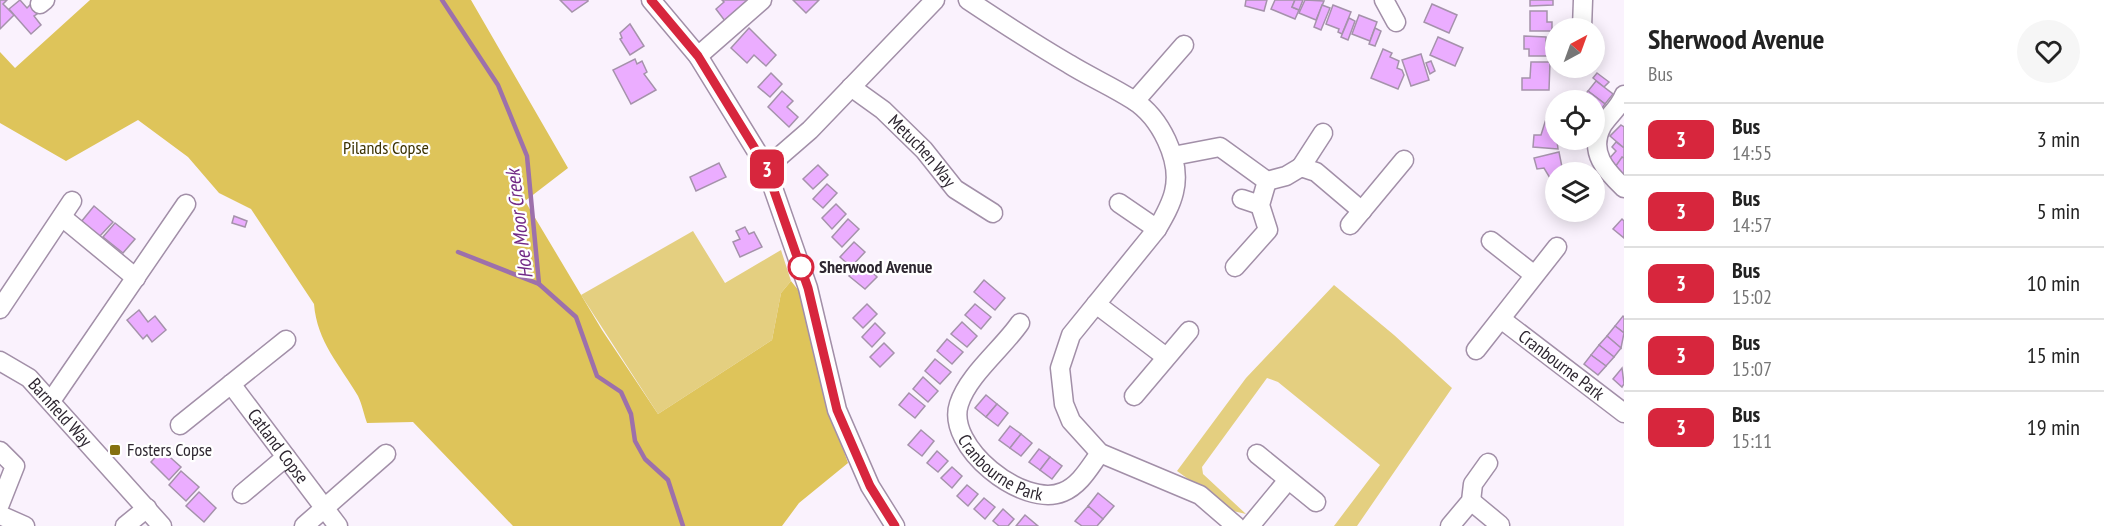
<!DOCTYPE html>
<style>
body{margin:0;font-family:"PT Sans Narrow",sans-serif;background:#f6f6f6;color:#222;height:100vh;display:flex;flex-direction:column;font-size:22px;white-space:nowrap}
*{box-sizing:border-box;margin:0}
p{font-size:20px;color:#767676}
.icon{flex:none;width:33px;height:33px;fill:none;stroke:currentColor;stroke-width:2;stroke-linecap:round;stroke-linejoin:round}
.map{position:relative;flex:1;overflow:hidden}
.panel{display:flex;flex-direction:column;background:#fff;width:480px}
.panel>*{flex:none}
.badge{padding:0 12px;border-radius:9px;font-size:21px;line-height:39px}
.needle{width:39px;rotate:41deg}
.fabs{position:absolute;left:1545px;top:18px;display:grid;gap:12px}
.fabs a{display:grid;place-items:center;width:60px;height:60px;border-radius:50%;background:#fff;box-shadow:0 3px 15px #0003;font-size:30px}
.map>.badge{position:absolute;translate:-50% -50%;box-shadow:0 0 0 3px #fff}
.round{display:grid;place-items:center;flex:none;width:63px;height:63px;border-radius:32px;background:#f6f6f6}
.headline{display:flex;align-items:center;justify-content:space-between;height:102px;padding:0 24px}
h1{font-size:28px;font-weight:700;line-height:45px}
ul{padding:0;list-style:none}
li{display:flex;align-items:center;gap:18px;height:72px;padding:0 24px;border-top:2px solid #e0e0e0}
li div{flex:1}
li b{display:block;font-size:22px}
li em{font-style:normal}
li .badge{min-width:66px;font-weight:700;text-align:center}
main{display:flex;flex:1;min-height:0}
.map>svg:first-child{display:block}
.green{fill:#e4cf80}
.forest{fill:#dec45a}
.lines{fill:none;stroke-linecap:round;stroke-linejoin:round}
.stream{stroke:#9d70ab;stroke-width:4.5}
.building{fill:#ebadff;stroke:#a592ab;stroke-width:1.5}
.minor-casing{stroke:#a28fa8;stroke-width:21}
.minor{stroke:#fff;stroke-width:18}
.line-casing{stroke:#fff;stroke-width:14}
.line{stroke:#d7263d;stroke-width:9}
.stop-dot{fill:#fff;stroke:#d7263d;stroke-width:3}
.poi-dot{fill:#857010;stroke:#fff;stroke-width:2}
.labels{text-anchor:middle;stroke-width:4.5;stroke-linejoin:round;paint-order:stroke}
.park-label{font-size:18px;fill:#3c3202;stroke:#fff}
.street-label{font-size:18px;fill:#2e2731;stroke:#fff}
.stop-label{font-size:18px;font-weight:bold;fill:#2e2731;stroke:#fff;text-anchor:start}
.poi-label{font-size:18px;fill:#2e2731;stroke:#fff;text-anchor:start}
.water-label{font-size:20px;font-style:italic;fill:#712885;stroke:#fff}
</style>
<main>
<div class="map">
<svg width="1624" height="526" viewBox="0 0 1624 526">
<rect width="100%" height="100%" fill="#faf2fd"/>
<g class="green">
<polygon points="693,231 725,283 781,250 791,281 781,293 772,340 658,414 581,295"/>
<polygon points="1334,285 1394,335 1452,388 1357,526 1334,526 1380,465 1278,382 1267,378 1202,467 1203,474 1246,514 1233,511 1177,471 1246,378"/>
</g>
<path class="forest" d="M90,0H471L568,168L525,201L602,330L658,414L772,340L781,293L791,281L799,291L829,409L848,463L799,503L782,526H513L413,422L367,423C364,415 362,404 358,396C340,365 317,342 314,304L251,209L219,193L188,157L138,120L66,161L0,123V52L15,68Z"/>
<g class="lines">
<g class="stream">
<polyline points="442,0 498,85 527,156 539,284 576,317 597,376 621,392 631,414 635,441 645,459 668,480 683,526"/>
<polyline points="458,252 539,284"/>
</g>
</g>
<g class="building">
<polygon points="0,0 7,0 3,4 14,15 0,29"/>
<polygon points="20,0 27,8 30,5 37,14 34,16 41,25 31,34 9,9"/>
<polygon points="560,0 588,0 588,1 572,12"/>
<polygon points="722,0 750,0 725,21 716,9 724,2"/>
<polygon points="793,0 819,0 806,13"/>
<polygon points="1246,0 1267,0 1264,11 1245,6"/>
<polygon points="1275,0 1295,0 1292,7 1299,10 1295,19 1271,9"/>
<polygon points="1295,0 1303,0 1299,10 1292,7"/>
<polygon points="1305,0 1324,1 1316,20 1299,13"/>
<polygon points="1530,0 1553,0 1553,5 1530,6"/>
<polygon points="1432,4 1457,15 1449,33 1424,22"/>
<polygon points="1322,5 1330,8 1321,30 1314,27"/>
<polygon points="1333,5 1351,12 1342,34 1338,32 1339,29 1326,24"/>
<polygon points="1530,11 1547,11 1547,22 1552,22 1552,31 1530,31"/>
<polygon points="1359,15 1377,22 1370,41 1352,34"/>
<polygon points="1349,18 1355,21 1348,40 1341,37"/>
<polygon points="630,24 644,46 630,55 620,39 622,38 620,33"/>
<polygon points="749,28 776,55 766,66 754,55 747,63 731,48"/>
<polygon points="1375,28 1381,31 1375,46 1369,44"/>
<polygon points="1524,36 1546,37 1546,46 1551,46 1551,56 1529,56 1529,49 1524,49"/>
<polygon points="1438,37 1463,48 1455,66 1430,55"/>
<polygon points="1383,49 1392,53 1390,57 1399,61 1397,68 1402,70 1404,75 1398,89 1371,78"/>
<polygon points="1421,54 1429,80 1411,86 1402,60"/>
<polygon points="635,59 637,64 642,61 647,72 644,74 656,90 631,104 613,70"/>
<polygon points="1431,61 1435,71 1430,74 1426,63"/>
<polygon points="1531,62 1550,62 1549,90 1522,90 1522,78 1530,78"/>
<polygon points="771,73 782,84 770,97 758,87"/>
<polygon points="1597,73 1609,82 1604,87 1593,78"/>
<polygon points="1596,81 1613,94 1605,104 1588,91"/>
<polygon points="782,91 793,101 787,107 798,117 789,127 768,107"/>
<polygon points="1588,91 1605,104 1597,115 1594,100 1580,100"/>
<polygon points="1553,109 1558,149 1533,147 1534,135 1541,135 1546,119"/>
<polygon points="1621,125 1624,127 1624,148 1610,136"/>
<polygon points="1616,142 1624,148 1624,158 1616,166 1608,160 1616,151 1612,147"/>
<polygon points="1559,152 1563,172 1556,172 1556,188 1544,168 1537,169 1534,158"/>
<polygon points="1622,157 1624,158 1624,180 1611,173"/>
<polygon points="719,163 726,177 696,191 690,177"/>
<polygon points="818,165 828,175 813,189 803,179"/>
<polygon points="827,184 837,193 823,208 813,199"/>
<polygon points="836,204 846,214 832,229 822,218"/>
<polygon points="94,206 113,222 99,237 81,222"/>
<polygon points="234,216 247,221 245,227 232,223"/>
<polygon points="848,219 859,229 842,247 832,237"/>
<polygon points="1622,219 1624,221 1624,238 1613,229"/>
<polygon points="115,223 135,239 123,253 103,237"/>
<polygon points="745,227 749,234 754,232 762,247 740,257 733,242 740,239 736,231"/>
<polygon points="854,242 865,252 851,267 840,257"/>
<polygon points="863,263 877,277 865,289 849,276"/>
<polygon points="984,280 1005,298 995,310 974,292"/>
<polygon points="867,304 877,314 863,328 853,318"/>
<polygon points="975,304 991,317 981,329 965,315"/>
<polygon points="139,310 148,322 155,316 166,330 152,342 147,335 143,339 127,320"/>
<polygon points="1623,316 1624,317 1624,333 1615,326"/>
<polygon points="962,322 977,336 967,347 951,334"/>
<polygon points="875,323 885,333 872,347 862,337"/>
<polygon points="1615,326 1624,333 1621,348 1607,336"/>
<polygon points="1607,336 1621,348 1614,357 1599,345"/>
<polygon points="947,339 963,352 952,364 937,351"/>
<polygon points="884,343 894,353 880,367 870,357"/>
<polygon points="1599,345 1614,357 1606,366 1591,355"/>
<polygon points="1591,355 1606,366 1598,375 1584,364"/>
<polygon points="935,359 951,372 940,384 925,371"/>
<polygon points="1622,368 1624,384 1622,387 1613,379"/>
<polygon points="923,377 938,391 928,402 913,389"/>
<polygon points="909,393 925,406 915,418 899,405"/>
<polygon points="986,395 997,404 986,417 975,408"/>
<polygon points="997,404 1008,413 998,426 986,417"/>
<polygon points="1010,426 1021,434 1010,448 999,440"/>
<polygon points="921,430 934,441 922,456 908,445"/>
<polygon points="1021,434 1032,443 1021,456 1010,448"/>
<polygon points="1039,449 1050,457 1040,470 1029,462"/>
<polygon points="162,450 181,467 169,480 151,462"/>
<polygon points="937,451 948,461 938,472 927,463"/>
<polygon points="1050,457 1062,466 1052,479 1040,470"/>
<polygon points="952,467 962,476 952,488 941,478"/>
<polygon points="181,471 199,487 186,501 169,485"/>
<polygon points="967,485 978,494 968,506 957,496"/>
<polygon points="199,492 216,508 204,522 186,506"/>
<polygon points="1098,493 1114,506 1103,519 1088,506"/>
<polygon points="984,498 995,507 985,519 974,509"/>
<polygon points="1088,506 1103,519 1097,526 1082,526 1075,521"/>
<polygon points="1003,509 1014,519 1008,526 999,526 993,521"/>
<polygon points="1025,515 1038,526 1016,526"/>
</g>
<g class="lines">
<defs>
<g id="minor">
<polyline points="651,0 698,56 765,165 808,288 837,410 870,486 895,526"/>
<path d="M968,0C1001,22 1035,44 1069,64C1090,77 1113,87 1133,100C1160,117 1182,160 1174,192C1171,205 1164,217 1157,229L1071,335L1060,368L1064,404L1071,421L1100,453L1200,495L1236,526"/>
<polyline points="1384,0 1396,22"/>
<polyline points="40,4 45,0"/>
<polyline points="1582,28 1583,0"/>
<polyline points="698,56 762,0"/>
<path id="s1" d="M851,87L883,110L924,150L955,189L993,213"/>
<path d="M1624,95C1620,107 1609,115 1602,126C1588,152 1606,171 1624,188"/>
<polyline points="1135,101 1184,45"/>
<polyline points="1173,156 1220,147 1267,181 1286,176 1301,167 1316,172 1362,211"/>
<polyline points="765,165 780,156 810,130 935,0"/>
<polyline points="1301,167 1323,133"/>
<polyline points="1242,199 1260,205"/>
<polyline points="1119,203 1157,229"/>
<polyline points="62,217 136,278"/>
<polyline points="1350,225 1404,160"/>
<polyline points="1491,241 1533,274"/>
<polyline points="1235,267 1268,230 1260,205 1267,181"/>
<polyline points="1096,304 1166,357"/>
<polyline points="0,309 72,201"/>
<path id="s2" d="M1501,319L1624,413"/>
<path id="s3" d="M1020,323C1003,348 968,375 959,404C945,446 1023,509 1063,492C1080,485 1089,468 1100,453"/>
<polyline points="1476,350 1557,247"/>
<path id="s4" d="M0,361L29,378L162,526"/>
<path id="s5" d="M231,384L338,526"/>
<polyline points="1134,396 1189,331"/>
<polyline points="51,401 186,204"/>
<polyline points="180,425 286,340"/>
<polyline points="0,451 15,466 0,504"/>
<polyline points="1257,454 1316,502"/>
<polyline points="242,494 286,457"/>
<polyline points="1471,501 1500,525"/>
<polyline points="0,515 25,526"/>
<polyline points="125,526 147,508"/>
<polyline points="304,526 386,454"/>
<polyline points="1250,526 1288,480"/>
<polyline points="1450,526 1471,501 1473,484 1488,463"/>
</g>
</defs>
<use href="#minor" class="minor-casing"/>
<use href="#minor" class="minor"/>
</g>
<g class="lines">
<defs>
<polyline id="line" points="651,0 698,56 765,165 808,288 837,410 870,486 895,526"/>
</defs>
<use href="#line" class="line-casing"/>
<use href="#line" class="line"/>
</g>
<circle class="stop-dot" cx="801" cy="267" r="12"/>
<rect class="poi-dot" x="109" y="444" width="12" height="12" rx="3"/>
<g class="labels">
<g class="park-label">
<text x="386" y="154">Pilands Copse</text>
</g>
<g class="street-label">
<text dy="6" stroke="none"><textPath href="#s1" startOffset="96">Metuchen Way</textPath></text>
<text dy="6" stroke="none"><textPath href="#s2" startOffset="76">Cranbourne Park</textPath></text>
<text dy="6" stroke="none"><textPath href="#s4" startOffset="80">Barnfield Way</textPath></text>
<text dy="6" stroke="none"><textPath href="#s5" startOffset="78">Catland Copse</textPath></text>
<text dy="6" stroke="none"><textPath href="#s3" startOffset="186">Cranbourne Park</textPath></text>
</g>
<g class="stop-label">
<text x="819" y="273">Sherwood Avenue</text>
</g>
<g class="poi-label">
<text x="127" y="456">Fosters Copse</text>
</g>
<g class="water-label">
<text transform="translate(519 224) rotate(-97)" y="7">Hoe Moor Creek</text>
</g>
</g>
</svg>
<div class="fabs">
<a><svg class="needle" viewBox="-14 -14 28 28"><path d="M0-13l5 13h-10z" fill="#e53935"/><path d="M0 13l5-13h-10z" fill="#767676"/></svg></a>
<a><svg class="icon" aria-label="locate" viewBox="0 0 24 24"><circle cx="12" cy="12" r="6"/><path d="M12 2v4M12 18v4M2 12h4M18 12h4"/></svg></a>
<a><svg class="icon" aria-label="layers" viewBox="0 0 24 24"><path d="M12 4l9 5-9 5-9-5zM3 14l9 5 9-5"/></svg></a>
</div>
<b class="badge" style="left:767px;top:169px;background:#d7263d;color:#fff">3</b>
</div>
<section class="panel">
<div class="headline"><div><h1>Sherwood Avenue</h1><p>Bus</p></div><a class="round"><svg class="icon" aria-label="heart" viewBox="0 0 24 24"><path d="M12 20l-8-8c-3-5 5-10 8-4 3-6 11-1 8 4z"/></svg></a></div>
<ul>
<li><span class="badge" style="background:#d7263d;color:#fff">3</span><div><b>Bus</b><p>14:55</p></div><em>3 min</em></li>
<li><span class="badge" style="background:#d7263d;color:#fff">3</span><div><b>Bus</b><p>14:57</p></div><em>5 min</em></li>
<li><span class="badge" style="background:#d7263d;color:#fff">3</span><div><b>Bus</b><p>15:02</p></div><em>10 min</em></li>
<li><span class="badge" style="background:#d7263d;color:#fff">3</span><div><b>Bus</b><p>15:07</p></div><em>15 min</em></li>
<li><span class="badge" style="background:#d7263d;color:#fff">3</span><div><b>Bus</b><p>15:11</p></div><em>19 min</em></li>
</ul>
</section>
</main>
